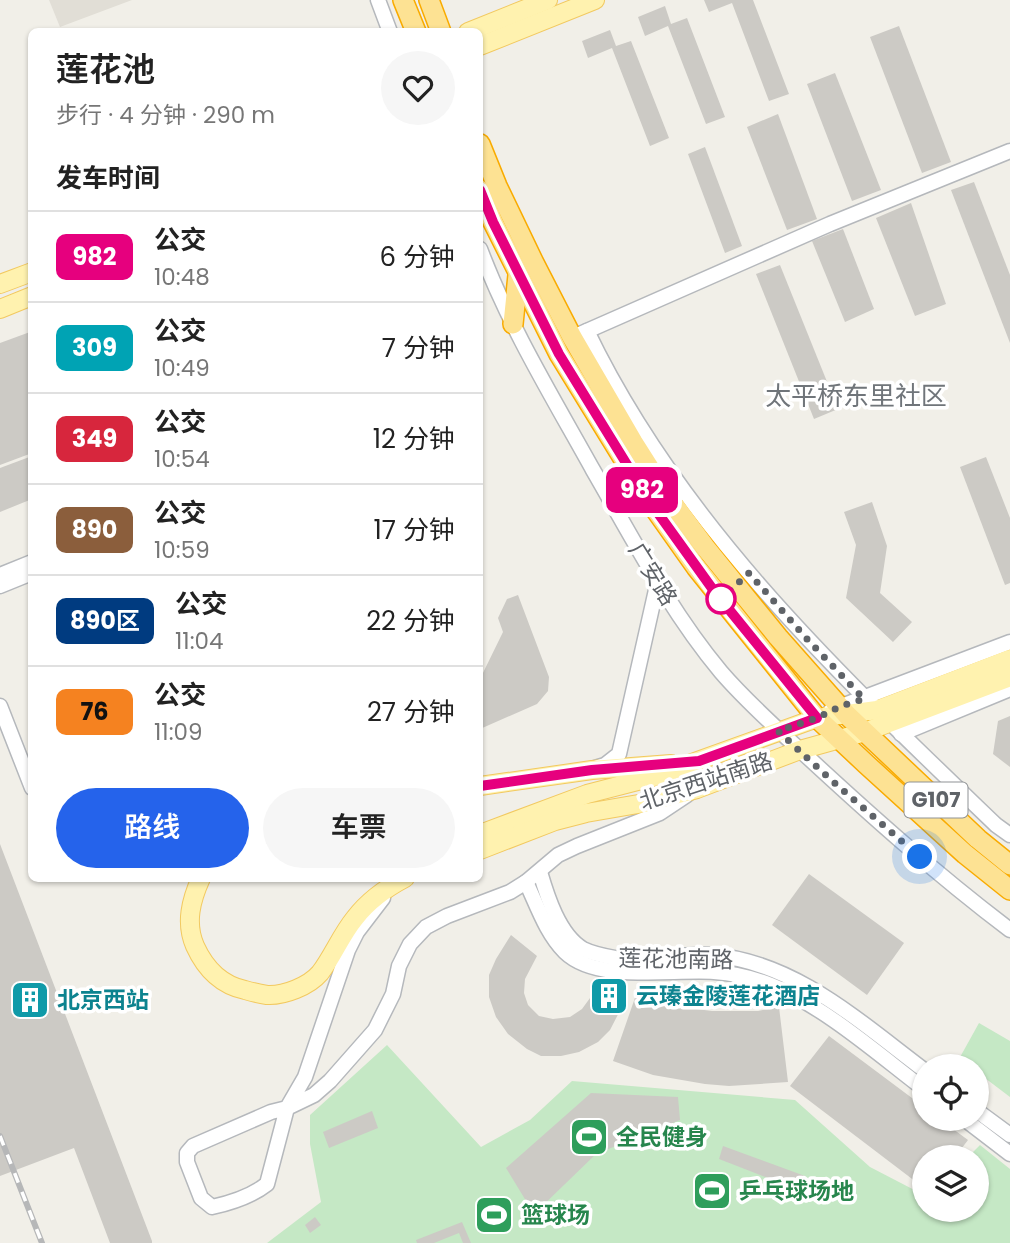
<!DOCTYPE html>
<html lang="zh">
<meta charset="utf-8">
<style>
body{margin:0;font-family:Poppins,"Noto Sans SC",sans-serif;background:#f6f6f6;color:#222;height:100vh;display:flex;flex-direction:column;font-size:26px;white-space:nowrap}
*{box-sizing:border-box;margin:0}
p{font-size:23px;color:#767676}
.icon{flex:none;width:38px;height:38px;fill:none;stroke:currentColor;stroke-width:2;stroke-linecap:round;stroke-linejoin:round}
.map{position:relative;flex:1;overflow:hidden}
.side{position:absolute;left:28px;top:28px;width:455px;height:854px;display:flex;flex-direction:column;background:#fff;border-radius:10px;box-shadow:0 2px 5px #0004}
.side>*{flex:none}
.badge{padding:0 14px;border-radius:10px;font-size:24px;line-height:46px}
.tools{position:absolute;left:912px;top:1054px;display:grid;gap:14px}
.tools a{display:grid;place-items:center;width:77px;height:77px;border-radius:50%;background:#fff;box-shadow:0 2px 5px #0004;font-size:35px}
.you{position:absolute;width:35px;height:35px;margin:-18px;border:5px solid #fff;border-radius:50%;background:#1a73e8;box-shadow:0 0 0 10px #1a73e833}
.map>.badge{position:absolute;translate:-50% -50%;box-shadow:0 0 0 4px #fff}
h2{padding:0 28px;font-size:26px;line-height:63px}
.round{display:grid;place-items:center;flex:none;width:74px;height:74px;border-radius:37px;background:#f6f6f6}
.overview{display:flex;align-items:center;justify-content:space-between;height:119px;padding:0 28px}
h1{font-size:33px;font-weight:600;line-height:52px}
.action{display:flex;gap:14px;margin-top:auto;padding:14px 28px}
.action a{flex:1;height:80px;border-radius:42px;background:#2563eb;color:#fff;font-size:28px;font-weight:600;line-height:80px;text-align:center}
.action a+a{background:#f6f6f6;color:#222}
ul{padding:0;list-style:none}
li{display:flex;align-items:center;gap:21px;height:91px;padding:0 28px;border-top:2px solid #e0e0e0}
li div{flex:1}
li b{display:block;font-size:26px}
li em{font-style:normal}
li .badge{min-width:77px;font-weight:700;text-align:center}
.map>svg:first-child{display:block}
.education{fill:#e1ded6}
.green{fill:#c5e8c5}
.building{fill:#cccac5}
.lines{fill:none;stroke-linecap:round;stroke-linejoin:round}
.minor-casing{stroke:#b5b8bc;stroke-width:17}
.major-casing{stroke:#f2c960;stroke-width:20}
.highway-casing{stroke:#f9ab00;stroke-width:22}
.minor{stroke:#fff;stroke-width:14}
.major{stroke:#fff2af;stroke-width:18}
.highway{stroke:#fde293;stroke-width:19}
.rail-casing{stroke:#b6b7b8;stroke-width:6}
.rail{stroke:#fff;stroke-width:3.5;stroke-dasharray:10;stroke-linecap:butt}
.line-casing{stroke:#fff;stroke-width:16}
.line{stroke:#e6007e;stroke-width:10}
.walk{stroke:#5f6368;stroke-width:7;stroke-dasharray:0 12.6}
.stop-dot{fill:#fff;stroke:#e6007e;stroke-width:3.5}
.labels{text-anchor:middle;stroke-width:7;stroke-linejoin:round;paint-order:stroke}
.shield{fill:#fff;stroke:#8f9295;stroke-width:2}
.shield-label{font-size:21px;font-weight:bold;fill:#5f6368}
.street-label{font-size:23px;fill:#5f6368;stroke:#fff}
.culture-label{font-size:23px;font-weight:bold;fill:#0d838f;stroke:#fff;text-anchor:start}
.leisure-label{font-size:23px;font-weight:bold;fill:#27864d;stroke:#fff;text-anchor:start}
.quarter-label{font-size:26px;fill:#70757a;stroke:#fff}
</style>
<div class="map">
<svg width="1010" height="1243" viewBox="0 0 1010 1243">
<rect width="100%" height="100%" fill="#f1efe8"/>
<polygon class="education" points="49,0 132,0 60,27"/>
<g class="green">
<polygon points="979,1023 1010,1041 1010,1097 977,1072 976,1066 967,1066 959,1059"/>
<polygon points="387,1045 481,1147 530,1120 572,1081 795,1100 870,1167 924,1195 924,1209 976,1209 976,1157 968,1157 980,1145 1010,1169 1010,1243 267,1243 321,1202 310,1144 310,1115"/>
</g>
<g class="building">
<polygon points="704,0 753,0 789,94 769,101 732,3 709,12"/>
<polygon points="665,6 671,24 687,18 725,117 706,124 668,26 645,36 638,17"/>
<polygon points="899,26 951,162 922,173 870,37"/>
<polygon points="610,30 616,46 631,41 669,138 650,146 612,48 588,58 582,41"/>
<polygon points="835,73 881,190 852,201 807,84"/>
<polygon points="778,114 817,219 787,230 747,127"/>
<polygon points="705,147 742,246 725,253 688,154"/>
<polygon points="974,182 1010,275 1010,343 951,190"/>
<polygon points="911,203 946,304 915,316 876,218"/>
<polygon points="843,229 874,309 845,322 812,241"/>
<polygon points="780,265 838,409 814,419 756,274"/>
<polygon points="30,332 32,335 32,453 0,465 0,343"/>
<polygon points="32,456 32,499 0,512 0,468"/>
<polygon points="986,457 1010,518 1010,583 1005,585 960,467"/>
<polygon points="872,502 887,546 880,593 912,622 893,642 846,598 856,545 844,512"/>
<polygon points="518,595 549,677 548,691 537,704 480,729 480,679 503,632 498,618 507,599"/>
<polygon points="1010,716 1010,767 993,754 998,721"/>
<polygon points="0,844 152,1241 152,1243 110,1243 74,1148 0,1176"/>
<polygon points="809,874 904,943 867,995 772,925"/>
<polygon points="511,935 537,956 525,979 524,993 528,1005 539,1016 553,1019 570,1017 582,1009 590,998 594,987 628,995 610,1030 598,1042 579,1052 561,1056 541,1056 527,1049 508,1034 496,1017 489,997 489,975 496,959"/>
<polygon points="637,992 681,1007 712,1011 758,1011 779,1007 788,1082 729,1086 705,1084 653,1075 613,1061"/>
<polygon points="829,1036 924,1107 924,1118 938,1118 968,1140 955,1157 924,1157 924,1188 790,1086"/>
<polygon points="591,1093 678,1097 680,1120 596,1154 534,1214 506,1168"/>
<polygon points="372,1111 378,1128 329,1148 323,1132"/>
<polygon points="723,1146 805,1176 799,1190 719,1159"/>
<polygon points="315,1217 321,1225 310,1233 305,1225"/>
<polygon points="462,1222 471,1243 463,1243 459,1233 434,1243 417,1243 416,1240"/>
</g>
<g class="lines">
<defs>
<g id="minor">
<polyline points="378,0 390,32"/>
<path d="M480,249C509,326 553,398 593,470C633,539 670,611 721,672C745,700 773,725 800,750C868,813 936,874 1010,930"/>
<path d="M587,331C681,527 842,677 996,825L1010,835"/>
<polyline points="580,334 830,224 1010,151"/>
<polyline points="0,575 32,562"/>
<polyline points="0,586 32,573"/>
<polyline points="0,706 32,788"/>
<polyline points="831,710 1010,642"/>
<polyline points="901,734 1010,689"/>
<polyline points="595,768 605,765 619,754 658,581"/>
<path d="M540,872C547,896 559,935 583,949C593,954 604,956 615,958C631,958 647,959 663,958C679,956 695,954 711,955C794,961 860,1022 924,1070"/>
<path d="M526,882C537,905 546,933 565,952C597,983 671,969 714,972C732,973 753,978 771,985C824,1006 878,1054 924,1089"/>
<path d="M383,898L357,932L348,950L305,1077L287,1108L267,1184C253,1195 230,1203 212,1207L201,1198L187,1162V1153L193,1146L271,1112L287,1108L314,1095L330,1081L375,1030L393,994L399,966L410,944L426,927L447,916L510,892L526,882L558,855L577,846L660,813L687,795"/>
<polyline points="976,1110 1010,1135"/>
<polyline points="963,1118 1010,1154"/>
</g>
<g id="major">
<polyline points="468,32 548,0"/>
<polyline points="480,46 595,0"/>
<polyline points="0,284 32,272"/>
<polyline points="0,309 32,296"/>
<polyline points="480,786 592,770 671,764"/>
<polyline points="480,834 587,794 653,777 817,718 877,710 1010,659"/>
<polyline points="480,850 555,821 586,813 644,803 697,789 800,750 865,732 1010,677"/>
<path d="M201,878C191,900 185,923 195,946C205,968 221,985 245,990C252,992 260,994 267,995C284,996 309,986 320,973C333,956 341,935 355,918C368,901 386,888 405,878"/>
</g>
<g id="highway">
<polyline points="403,0 416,32"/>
<polyline points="429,0 441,32"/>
<polyline points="480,144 497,186 533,261 572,337 633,442 666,494 705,547 778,637 847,715 978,839 1010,865"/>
<polyline points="480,190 493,222 559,354 650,502 696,567 817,718 866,764 965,854 1010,890"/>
<polyline points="513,324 518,275"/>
</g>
</defs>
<use href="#minor" class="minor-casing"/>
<use href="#major" class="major-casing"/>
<use href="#highway" class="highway-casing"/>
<use href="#minor" class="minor"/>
<use href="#major" class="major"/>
<use href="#highway" class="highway"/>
<defs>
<polyline id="rail" points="0,1136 42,1243"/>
</defs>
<use href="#rail" class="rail-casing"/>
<use href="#rail" class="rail"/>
</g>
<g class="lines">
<defs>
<polyline id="line" points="480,190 493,222 559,354 650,502 714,591 817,718 699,761 592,770 480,786"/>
</defs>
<use href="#line" class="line-casing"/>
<use href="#line" class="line"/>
<polyline class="walk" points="721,599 749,573 808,640 864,699 841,706 817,718 778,731 829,778 920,857"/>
</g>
<defs>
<symbol id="building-square" viewBox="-11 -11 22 22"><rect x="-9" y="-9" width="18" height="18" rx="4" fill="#0f9aa8" stroke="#fff"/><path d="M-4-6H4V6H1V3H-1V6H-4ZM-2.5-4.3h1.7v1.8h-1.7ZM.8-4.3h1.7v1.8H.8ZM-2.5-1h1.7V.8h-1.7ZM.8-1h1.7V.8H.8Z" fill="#fff"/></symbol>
<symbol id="stadium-square" viewBox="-11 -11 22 22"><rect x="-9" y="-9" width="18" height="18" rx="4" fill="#2e9e5b" stroke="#fff"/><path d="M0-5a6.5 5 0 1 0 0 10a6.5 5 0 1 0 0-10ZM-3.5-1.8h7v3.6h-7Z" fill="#fff"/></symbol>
</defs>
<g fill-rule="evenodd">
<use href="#building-square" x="587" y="974" width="44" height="44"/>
<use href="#building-square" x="8" y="978" width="44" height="44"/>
<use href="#stadium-square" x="567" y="1115" width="44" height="44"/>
<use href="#stadium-square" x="690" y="1169" width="44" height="44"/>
<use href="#stadium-square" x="472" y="1193" width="44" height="44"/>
</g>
<circle class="stop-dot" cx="721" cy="599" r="14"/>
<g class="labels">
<rect class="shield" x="904.5" y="782.5" width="63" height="35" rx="5"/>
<g class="shield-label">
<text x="936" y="807">G107</text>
</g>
<g class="street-label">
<text transform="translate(653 574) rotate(58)" y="8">广安路</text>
<text transform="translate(706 781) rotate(-18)" y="8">北京西站南路</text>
<text transform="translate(676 959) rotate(1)" y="8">莲花池南路</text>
</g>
<g class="culture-label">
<text x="636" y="1004">云瑧金陵莲花酒店</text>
<text x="57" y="1008">北京西站</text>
</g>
<g class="leisure-label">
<text x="616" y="1145">全民健身</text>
<text x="739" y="1199">乒乓球场地</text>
<text x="521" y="1223">篮球场</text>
</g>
<g class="quarter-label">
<text x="856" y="405">太平桥东里社区</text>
</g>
</g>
</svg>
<div class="tools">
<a><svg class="icon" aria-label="locate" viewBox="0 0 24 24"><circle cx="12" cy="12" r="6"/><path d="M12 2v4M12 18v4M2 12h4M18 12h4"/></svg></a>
<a><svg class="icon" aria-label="layers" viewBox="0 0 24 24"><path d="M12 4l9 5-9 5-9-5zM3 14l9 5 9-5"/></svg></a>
</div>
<div class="you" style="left:920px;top:857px"></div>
<b class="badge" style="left:642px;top:490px;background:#e6007e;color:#fff">982</b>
<section class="side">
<div class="overview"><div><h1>莲花池</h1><p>步行 · 4 分钟 · 290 m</p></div><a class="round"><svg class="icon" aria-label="heart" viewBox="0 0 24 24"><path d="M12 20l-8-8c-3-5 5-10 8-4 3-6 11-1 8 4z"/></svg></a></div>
<h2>发车时间</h2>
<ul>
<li><span class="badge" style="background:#e6007e;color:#fff">982</span><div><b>公交</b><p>10:48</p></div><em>6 分钟</em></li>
<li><span class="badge" style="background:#00a3b4;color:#fff">309</span><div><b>公交</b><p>10:49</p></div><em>7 分钟</em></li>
<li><span class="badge" style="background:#d7263d;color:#fff">349</span><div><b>公交</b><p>10:54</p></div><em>12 分钟</em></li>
<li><span class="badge" style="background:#8b5e3c;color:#fff">890</span><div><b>公交</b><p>10:59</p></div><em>17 分钟</em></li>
<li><span class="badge" style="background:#003b80;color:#fff">890区</span><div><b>公交</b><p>11:04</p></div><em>22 分钟</em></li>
<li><span class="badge" style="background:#f58220;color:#111">76</span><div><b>公交</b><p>11:09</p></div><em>27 分钟</em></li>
</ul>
<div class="action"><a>路线</a><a>车票</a></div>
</section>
</div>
